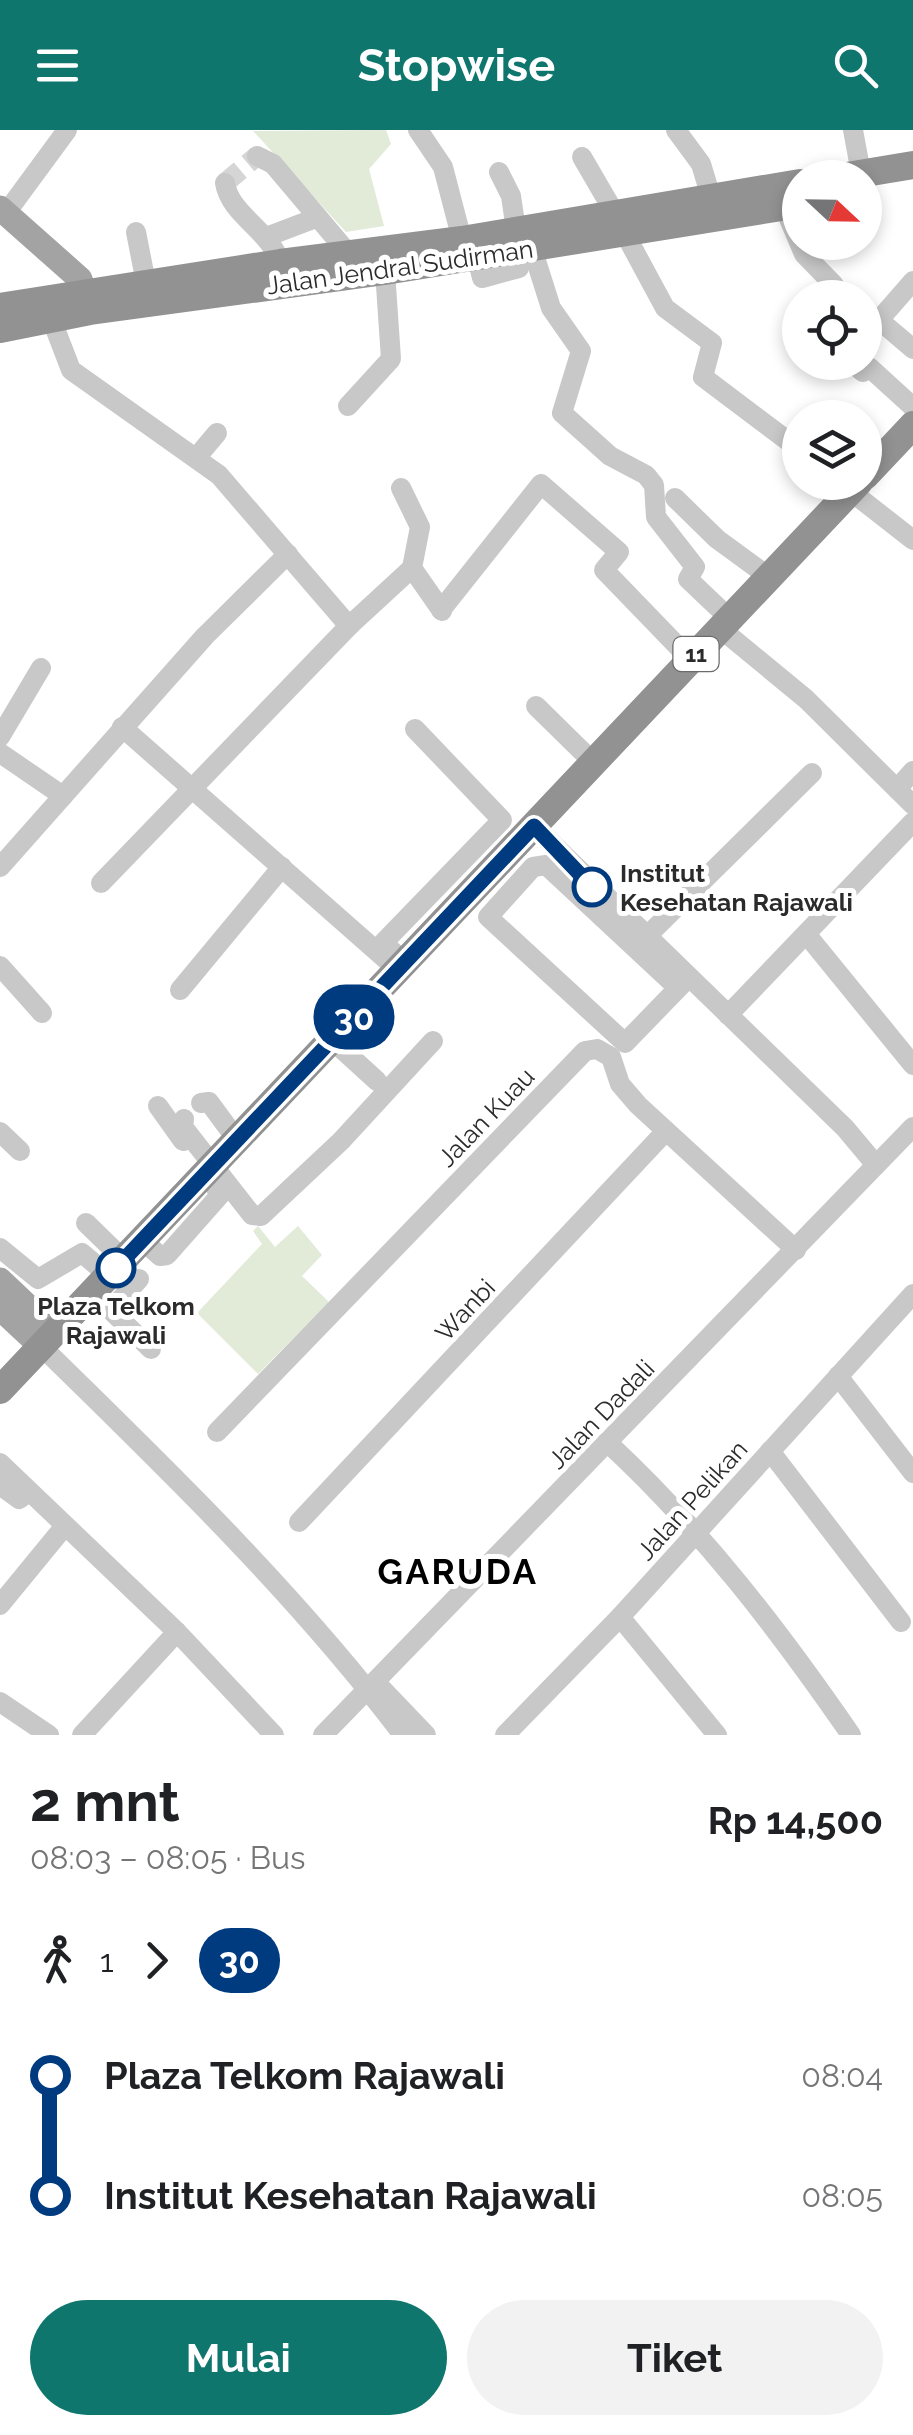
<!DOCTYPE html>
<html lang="id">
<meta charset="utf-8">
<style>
body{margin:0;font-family:Raleway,sans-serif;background:#f2f2f2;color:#202124;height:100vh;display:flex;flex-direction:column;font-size:38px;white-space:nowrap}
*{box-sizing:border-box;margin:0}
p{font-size:32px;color:#757577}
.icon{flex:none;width:55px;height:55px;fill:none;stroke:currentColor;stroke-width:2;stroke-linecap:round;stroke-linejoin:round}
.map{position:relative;height:1605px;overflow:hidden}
.drawer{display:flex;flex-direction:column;background:#fff;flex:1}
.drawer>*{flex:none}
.badge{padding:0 20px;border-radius:32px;font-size:35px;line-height:65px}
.needle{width:65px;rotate:112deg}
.tools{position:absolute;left:782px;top:30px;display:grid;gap:20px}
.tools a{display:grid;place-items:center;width:100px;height:100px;border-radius:50%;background:#fff;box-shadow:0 5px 15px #0003;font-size:50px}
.map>.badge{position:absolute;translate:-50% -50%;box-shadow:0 0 0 5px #fff}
.legs{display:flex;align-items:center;gap:15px;height:110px;padding:0 30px;font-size:32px}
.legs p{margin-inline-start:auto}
.head{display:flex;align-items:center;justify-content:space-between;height:170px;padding:0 30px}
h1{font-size:55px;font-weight:700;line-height:75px}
.primary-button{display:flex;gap:20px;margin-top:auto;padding:20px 30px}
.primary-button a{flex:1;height:115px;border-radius:60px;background:#0f766e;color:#fff;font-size:40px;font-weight:700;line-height:115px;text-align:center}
.primary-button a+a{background:#f2f2f2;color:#202124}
ul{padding:0 30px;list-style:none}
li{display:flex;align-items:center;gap:35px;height:120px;font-size:38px}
li i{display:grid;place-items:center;width:15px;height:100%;margin:0 12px;background:currentColor}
li i::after{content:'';width:25px;height:25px;margin:-12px;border:8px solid;border-radius:50%;background:#fff}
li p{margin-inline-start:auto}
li:first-child i{background:linear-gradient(#0000 50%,currentColor 0)}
li:last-child i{background:linear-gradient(currentColor 50%,#0000 0)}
header{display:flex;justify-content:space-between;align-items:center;height:130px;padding:0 30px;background:#0f766e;color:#fff;font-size:45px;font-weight:700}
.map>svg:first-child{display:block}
.green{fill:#e2ead8}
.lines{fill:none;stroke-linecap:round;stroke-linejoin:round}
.minor-tunnel{stroke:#d5d5d5;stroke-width:20;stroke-dasharray:20 10;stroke-linecap:butt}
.minor{stroke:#c8c8c8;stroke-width:20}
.major{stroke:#a3a3a3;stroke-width:25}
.highway{stroke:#929292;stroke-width:28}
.line-1-casing{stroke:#fff;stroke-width:22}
.line-1{stroke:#003b80;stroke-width:15}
.stop-1-dot{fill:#fff;stroke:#003b80;stroke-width:5}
.labels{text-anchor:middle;stroke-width:10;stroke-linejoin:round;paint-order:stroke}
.shield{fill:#fff;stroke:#6b6b6b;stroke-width:2.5}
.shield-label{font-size:22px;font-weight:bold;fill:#2b2b2b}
.street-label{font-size:25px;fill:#2b2b2b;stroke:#fff}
.stop-label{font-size:25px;font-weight:bold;fill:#2b2b2b;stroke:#fff;text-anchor:start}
.district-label{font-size:35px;font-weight:bold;letter-spacing:2.5px;fill:#000;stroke:#fff}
</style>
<header><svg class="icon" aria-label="menu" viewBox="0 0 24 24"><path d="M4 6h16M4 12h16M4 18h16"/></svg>Stopwise<svg class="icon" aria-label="search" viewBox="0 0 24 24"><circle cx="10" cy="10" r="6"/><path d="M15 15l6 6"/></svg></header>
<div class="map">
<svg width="913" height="1605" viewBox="0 0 913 1605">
<rect width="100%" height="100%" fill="#fff"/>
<g class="green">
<polygon points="386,0 391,14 369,39 384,96 346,102 253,1"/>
<polygon points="258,1096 275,1117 298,1096 322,1125 302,1146 329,1172 258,1244 197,1183 262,1114 253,1101"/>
</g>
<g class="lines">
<polyline class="minor-tunnel" points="225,53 257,26"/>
<g class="minor">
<polyline points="418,0 443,37 462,110"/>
<polyline points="676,0 701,34 711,67"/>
<polyline points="853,0 861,43"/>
<polyline points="257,26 273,34 348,123"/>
<polyline points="582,27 614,82"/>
<polyline points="499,42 511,66 516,100"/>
<path d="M225,53C230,85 271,101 280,133"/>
<polyline points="784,77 804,124 834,155 826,168"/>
<polyline points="6,83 67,0"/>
<polyline points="136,102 146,153"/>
<polyline points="624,102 665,178 712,213 703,247 800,320"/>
<polyline points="266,107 316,88"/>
<polyline points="532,118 551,178 581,221 562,283 610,326 646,345 654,355 656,387 695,437 688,449 730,489"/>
<polyline points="477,127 482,148 519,138"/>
<polyline points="51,188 71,240 219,345 349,496"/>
<polyline points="879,190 913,151"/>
<polyline points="865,206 879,190 913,219"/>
<polyline points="851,232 863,242 869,237 913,277"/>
<polyline points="348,276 391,229 385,141"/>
<polyline points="196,328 217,303"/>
<polyline points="839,352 913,410"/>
<polyline points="401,358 420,397 412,438 442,481"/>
<polyline points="675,368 717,409 769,447"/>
<polyline points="441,480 541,354 619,422 604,440 691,530"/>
<polyline points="721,499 806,569 913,675"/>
<polyline points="536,576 594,633"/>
<polyline points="122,597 398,840"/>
<polyline points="0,607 41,538"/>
<polyline points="0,623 63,666"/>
<polyline points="897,659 913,641"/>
<polyline points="534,696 845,998 876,1035"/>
<polyline points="0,737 205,506 288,424"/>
<polyline points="101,753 349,496 412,438"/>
<polyline points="807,805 913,935"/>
<polyline points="646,807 812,643"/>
<polyline points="399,827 383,813 502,690 415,599"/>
<polyline points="0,836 42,883"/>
<polyline points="678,858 546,735 533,737 488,787 625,913 689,847"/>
<polyline points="180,860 282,737"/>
<polyline points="728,885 913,692"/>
<polyline points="332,910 377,951"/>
<polyline points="201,973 209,972 237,1010"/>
<polyline points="158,976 183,1011"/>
<polyline points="184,989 183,997 252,1085 261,1086 341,1011 433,911"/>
<polyline points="0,1002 20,1021"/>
<polyline points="86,1093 124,1130"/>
<polyline points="142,1110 160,1126 167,1125 220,1065 209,1046"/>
<polyline points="0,1118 38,1149 82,1123 109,1146"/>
<polyline points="93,1163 151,1219"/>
<polyline points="111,1180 139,1149"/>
<path d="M42,1217C168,1340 297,1465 403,1605"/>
<polyline points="838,1246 913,1343"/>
<polyline points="217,1302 585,921 597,919 611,927 620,954 638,975 796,1120"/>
<path d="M607,1312C702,1400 778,1499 851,1605"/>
<polyline points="770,1321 901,1492"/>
<polyline points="0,1333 177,1502 274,1605"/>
<polyline points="0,1355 19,1369 29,1362"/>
<polyline points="299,1392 666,1001"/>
<polyline points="0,1475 64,1397"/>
<polyline points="620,1487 717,1605"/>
<polyline points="381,1558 426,1605"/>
<polyline points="0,1572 49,1605"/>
<polyline points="82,1605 177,1502"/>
<polyline points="323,1605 913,997"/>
<polyline points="505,1605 620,1487 913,1164"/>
</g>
<g class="major">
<polyline points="0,78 80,149 90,180"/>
<polyline points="0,1150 56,1203"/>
<polyline points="0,1178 42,1217"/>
</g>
<g class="highway">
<polyline points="835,48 913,35"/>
<polyline points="0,177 280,133 462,110 800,53"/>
<polyline points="0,199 90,181 385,141 800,74"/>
<polyline points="865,346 913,295"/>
<polyline points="0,1260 859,352"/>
</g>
</g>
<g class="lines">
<defs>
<polyline id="line-1" points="116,1138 534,696 592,757"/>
</defs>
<use href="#line-1" class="line-1-casing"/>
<use href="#line-1" class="line-1"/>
</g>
<g class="stop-1-dot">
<circle cx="592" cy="757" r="18"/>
<circle cx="116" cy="1138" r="18"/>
</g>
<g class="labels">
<rect class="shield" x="673.5" y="507" width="45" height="34" rx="8"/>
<g class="shield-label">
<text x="696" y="532">11</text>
</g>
<g class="street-label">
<text transform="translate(400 137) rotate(-8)" y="9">Jalan Jendral Sudirman</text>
<text transform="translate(486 987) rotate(-46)" y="9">Jalan Kuau</text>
<text transform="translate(465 1180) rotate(-47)" y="9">Wanbi</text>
<text transform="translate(601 1284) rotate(-46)" y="9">Jalan Dadali</text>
<text transform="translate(692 1370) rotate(-48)" y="9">Jalan Pelikan</text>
</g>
<g class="stop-label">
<text x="620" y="752">Institut<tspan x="620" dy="29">Kesehatan Rajawali</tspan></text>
<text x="116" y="1185" text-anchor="middle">Plaza Telkom<tspan x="116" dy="29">Rajawali</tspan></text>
</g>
<g class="district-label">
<text x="458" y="1454">GARUDA</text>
</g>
</g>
</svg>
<div class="tools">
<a><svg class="needle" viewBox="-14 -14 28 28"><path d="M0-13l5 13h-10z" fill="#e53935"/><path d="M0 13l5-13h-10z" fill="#757577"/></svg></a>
<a><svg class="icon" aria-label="locate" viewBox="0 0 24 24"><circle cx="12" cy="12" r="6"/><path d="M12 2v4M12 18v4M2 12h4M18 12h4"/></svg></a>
<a><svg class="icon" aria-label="layers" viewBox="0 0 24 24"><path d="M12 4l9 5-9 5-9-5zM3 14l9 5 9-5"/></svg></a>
</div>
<b class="badge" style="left:354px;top:887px;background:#003b80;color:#fff">30</b>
</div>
<section class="drawer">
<div class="head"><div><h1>2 mnt</h1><p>08:03 – 08:05 · Bus</p></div><b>Rp 14,500</b></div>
<div class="legs"><svg class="icon" aria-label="walk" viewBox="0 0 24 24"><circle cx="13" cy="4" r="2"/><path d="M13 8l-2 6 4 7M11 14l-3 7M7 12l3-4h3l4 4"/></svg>1<svg class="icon" aria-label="forward" viewBox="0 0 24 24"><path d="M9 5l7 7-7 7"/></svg><b class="badge" style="background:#003b80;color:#fff">30</b></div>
<ul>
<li><i style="color:#003b80"></i><b>Plaza Telkom Rajawali</b><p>08:04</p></li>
<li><i style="color:#003b80"></i><b>Institut Kesehatan Rajawali</b><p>08:05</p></li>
</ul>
<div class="primary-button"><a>Mulai</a><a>Tiket</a></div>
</section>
